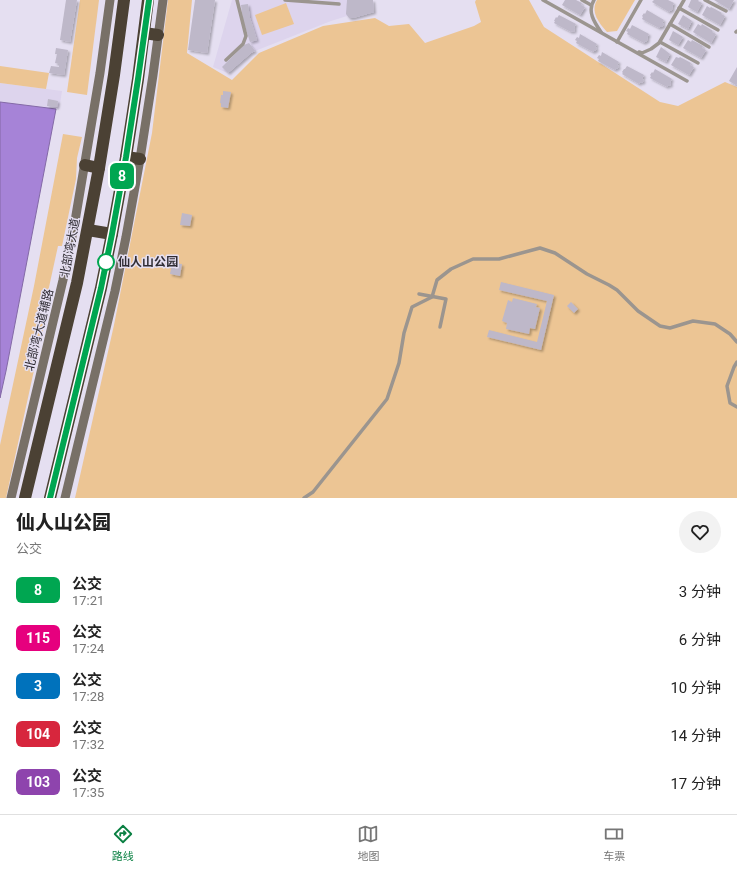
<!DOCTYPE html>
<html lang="zh">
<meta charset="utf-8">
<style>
body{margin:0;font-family:Roboto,"Noto Sans SC",sans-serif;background:#f2f2f2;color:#222;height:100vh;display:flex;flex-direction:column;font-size:15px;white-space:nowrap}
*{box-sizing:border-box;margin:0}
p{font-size:13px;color:#767676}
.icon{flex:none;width:22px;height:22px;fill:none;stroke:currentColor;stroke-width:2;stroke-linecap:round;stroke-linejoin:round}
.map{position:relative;height:498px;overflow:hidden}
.side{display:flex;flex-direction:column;background:#fff;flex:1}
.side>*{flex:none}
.badge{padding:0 8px;border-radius:6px;font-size:14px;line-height:26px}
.map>.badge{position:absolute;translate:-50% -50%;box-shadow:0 0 0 2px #fff}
.round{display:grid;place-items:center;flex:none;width:42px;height:42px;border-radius:21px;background:#f2f2f2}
.overview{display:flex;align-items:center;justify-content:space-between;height:68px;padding:0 16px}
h1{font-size:19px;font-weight:800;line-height:30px}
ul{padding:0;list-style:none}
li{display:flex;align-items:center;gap:12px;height:48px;padding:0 16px}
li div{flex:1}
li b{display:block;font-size:15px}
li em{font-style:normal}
li .badge{min-width:44px;font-weight:700;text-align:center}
.tabs{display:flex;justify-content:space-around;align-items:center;height:56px;border-top:1px solid #e0e0e0;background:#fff;font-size:11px;color:#767676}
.tabs a{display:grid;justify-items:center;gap:2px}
.tabs .current{color:#0b8043}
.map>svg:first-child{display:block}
.built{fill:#ddd4ed}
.green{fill:#ecc594}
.water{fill:#a683d7;stroke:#8369a6}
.building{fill:#beb8c9;filter:url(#shadow)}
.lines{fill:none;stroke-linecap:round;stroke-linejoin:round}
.lane{stroke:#9b958f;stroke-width:3.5}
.secondary{stroke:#787067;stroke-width:9}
.highway{stroke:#4b4134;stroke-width:12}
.line-casing{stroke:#fff;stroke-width:9}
.line{stroke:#00a651;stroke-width:6}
.stop-dot{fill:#fff;stroke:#00a651;stroke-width:2}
.labels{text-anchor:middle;stroke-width:3;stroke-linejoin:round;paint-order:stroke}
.street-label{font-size:12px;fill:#302d34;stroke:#e5dff1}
.stop-label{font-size:12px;font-weight:bold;fill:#302d34;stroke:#e5dff1;text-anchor:start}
</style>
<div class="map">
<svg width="737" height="498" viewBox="0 0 737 498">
<defs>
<filter id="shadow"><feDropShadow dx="2" dy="2" stdDeviation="1" flood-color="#0004"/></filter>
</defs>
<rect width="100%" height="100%" fill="#e5dff1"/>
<g class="built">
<polygon points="232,0 373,0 374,12 353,18 347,16 331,21 255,51 251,53 228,73 213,67"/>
<polygon points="0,83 62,91 59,110 0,102"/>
</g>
<g class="green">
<polygon points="80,0 99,0 87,95 67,92"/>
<polygon points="168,0 192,0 187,53 232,80 259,53 323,26 375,18 389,26 409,24 425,43 474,26 481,22 475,2 476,0 529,0 544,27 660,102 678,106 725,82 737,87 737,498 75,498 114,325 152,133"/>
<path d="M597,0H635L617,31L607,32C599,23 590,12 597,0Z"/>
<polygon points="286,3 294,24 262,35 255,15"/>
<polygon points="0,66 49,73 46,89 0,83"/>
<polygon points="63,134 82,137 77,158 76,179 62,246 58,246 44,310 47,311 6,498 0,498 0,445 34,286"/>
</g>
<polygon class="water" points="0,102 56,109 6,371 0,398"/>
<g class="building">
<polygon points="66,0 77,0 70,42 60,40"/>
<polygon points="195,0 215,0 207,53 188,50"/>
<polygon points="347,0 373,0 374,12 353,18 349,18 346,14"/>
<polygon points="565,0 576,0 582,3 581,5 585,7 580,15 562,5"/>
<polygon points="654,0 668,0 674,3 672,7 673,8 671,11 670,10 669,12 652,2"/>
<polygon points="691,0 698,0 699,1 698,1 702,3 697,12 688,7"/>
<polygon points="714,0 734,0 729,9"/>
<polygon points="248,4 250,18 257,40 250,42 243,20 241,5"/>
<polygon points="707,6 710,8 711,7 722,13 721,14 725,16 720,25 702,15"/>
<polygon points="647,10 664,20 662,23 664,24 662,27 660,27 659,28 642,19 643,17 642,16 644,13 645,14"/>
<polygon points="559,15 576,24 574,27 575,28 574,32 572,31 571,32 554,23 555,21 554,21 556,17 557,18"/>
<polygon points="683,15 692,21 688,29 678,24"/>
<polygon points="698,24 701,26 702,24 713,31 712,32 716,34 711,43 693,32"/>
<polygon points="632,25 649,34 647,38 648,39 646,42 645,41 644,43 627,34 628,32 626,31 628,28 630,29"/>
<polygon points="673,31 683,37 678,45 669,40"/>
<polygon points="580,34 597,44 595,47 597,48 595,51 594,51 593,52 576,43 577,41 575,40 577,37 579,38"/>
<polygon points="688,40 691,42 692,40 703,46 702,48 706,50 701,58 683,48"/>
<polygon points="249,43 255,51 251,53 228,73 222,67 244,45"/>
<polygon points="661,47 670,54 666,62 656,57"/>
<polygon points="56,48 68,50 64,75 49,73 51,66 59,67 59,64 55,63 57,54 55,54"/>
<polygon points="602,52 619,62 617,65 619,66 617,69 616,68 615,70 598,61 599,59 597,58 599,55 601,56"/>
<polygon points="676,57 679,58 680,57 691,63 690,65 694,67 689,75 671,65"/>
<polygon points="627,66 644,75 642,79 644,80 642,83 640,82 639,84 622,74 623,73 622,72 624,69 625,69"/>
<polygon points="737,67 737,83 736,85 729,81"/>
<polygon points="655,69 672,79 670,82 671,83 670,86 668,85 667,87 650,78 651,76 650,75 652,72 653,73"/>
<polygon points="223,91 231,92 228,108 221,107 221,103 220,103 221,95 223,95"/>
<polygon points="48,99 58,101 57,107 47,106"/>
<polygon points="182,213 192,215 190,226 180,225"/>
<polygon points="172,263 182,264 180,276 170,274"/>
<polygon points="501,282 554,295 541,350 487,337 489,330 537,342 547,301 499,290"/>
<polygon points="513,298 537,304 536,307 540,308 535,329 530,328 529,334 506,329 507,323 502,321 508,300 512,302"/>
<polygon points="571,302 578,309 574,313 567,306"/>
<polygon points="29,345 34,346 31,360 27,359"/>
</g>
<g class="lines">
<g class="lane">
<polyline points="285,0 339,4"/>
<polyline points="543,0 687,81"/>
<polyline points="582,0 591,5"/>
<path d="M594,0C587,11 594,22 601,32"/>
<polyline points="705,0 726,11"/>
<polyline points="679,8 718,30"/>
<polyline points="670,24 709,47"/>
<polyline points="736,32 737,31"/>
<polyline points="617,42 641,0"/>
<polyline points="660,42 698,63"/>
<polyline points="639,52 642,53 651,49 659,43 684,0"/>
<polyline points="226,60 243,44 246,36 237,0"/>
<polyline points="419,294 446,299 440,327"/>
<polyline points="737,362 734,367 727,386 730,403 737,407"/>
<polyline points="304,498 313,492 387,399 399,363 404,333 412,307 432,297 437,280 451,269 473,259 499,259 540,248 555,253 587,274 609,285 617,290 638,311 660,326 670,328 693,321 715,324 730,334 737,342"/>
</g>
<g class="secondary">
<polyline points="11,498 63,280 74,227 100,73 110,0"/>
<polyline points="65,498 115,291 126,237 140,159 153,75 163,0"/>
</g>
<g class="highway">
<polyline points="144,33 158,35"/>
<polyline points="126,157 140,159"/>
<polyline points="85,165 99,168"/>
<polyline points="88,230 112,234"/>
<polyline points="25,498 77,283 99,168 114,75 124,0"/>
<polyline points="50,498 101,288 112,234 126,157 138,79 148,0"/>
</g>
</g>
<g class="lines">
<defs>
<polyline id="line" points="50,498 101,288 112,234 126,157 138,79 149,0"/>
</defs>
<use href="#line" class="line-casing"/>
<use href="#line" class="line"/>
</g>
<circle class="stop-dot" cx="106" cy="262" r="8"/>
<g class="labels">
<g class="street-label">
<text transform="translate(70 248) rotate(-79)" y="4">北部湾大道</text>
<text transform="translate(39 330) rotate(-76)" y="4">北部湾大道辅路</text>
</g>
<g class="stop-label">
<text x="118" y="266">仙人山公园</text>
</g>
</g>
</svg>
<b class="badge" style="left:122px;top:176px;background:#00a651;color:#fff">8</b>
</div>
<section class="side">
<div class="overview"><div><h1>仙人山公园</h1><p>公交</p></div><a class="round"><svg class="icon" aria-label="heart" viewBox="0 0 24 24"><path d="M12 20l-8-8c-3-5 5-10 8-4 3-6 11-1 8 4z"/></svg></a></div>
<ul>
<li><span class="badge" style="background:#00a651;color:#fff">8</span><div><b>公交</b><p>17:21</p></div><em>3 分钟</em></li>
<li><span class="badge" style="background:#e6007e;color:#fff">115</span><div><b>公交</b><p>17:24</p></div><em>6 分钟</em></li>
<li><span class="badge" style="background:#0072bc;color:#fff">3</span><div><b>公交</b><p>17:28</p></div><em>10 分钟</em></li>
<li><span class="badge" style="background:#d7263d;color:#fff">104</span><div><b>公交</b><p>17:32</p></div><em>14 分钟</em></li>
<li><span class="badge" style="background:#8e44ad;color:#fff">103</span><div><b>公交</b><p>17:35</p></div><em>17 分钟</em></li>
</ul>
</section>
<nav class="tabs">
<a class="current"><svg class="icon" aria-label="directions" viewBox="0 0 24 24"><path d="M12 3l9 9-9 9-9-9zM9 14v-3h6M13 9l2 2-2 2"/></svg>路线</a>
<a><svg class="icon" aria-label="map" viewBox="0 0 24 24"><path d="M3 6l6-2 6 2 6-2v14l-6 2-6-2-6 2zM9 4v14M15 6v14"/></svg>地图</a>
<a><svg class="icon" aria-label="tickets" viewBox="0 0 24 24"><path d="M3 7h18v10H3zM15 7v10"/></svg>车票</a>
</nav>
